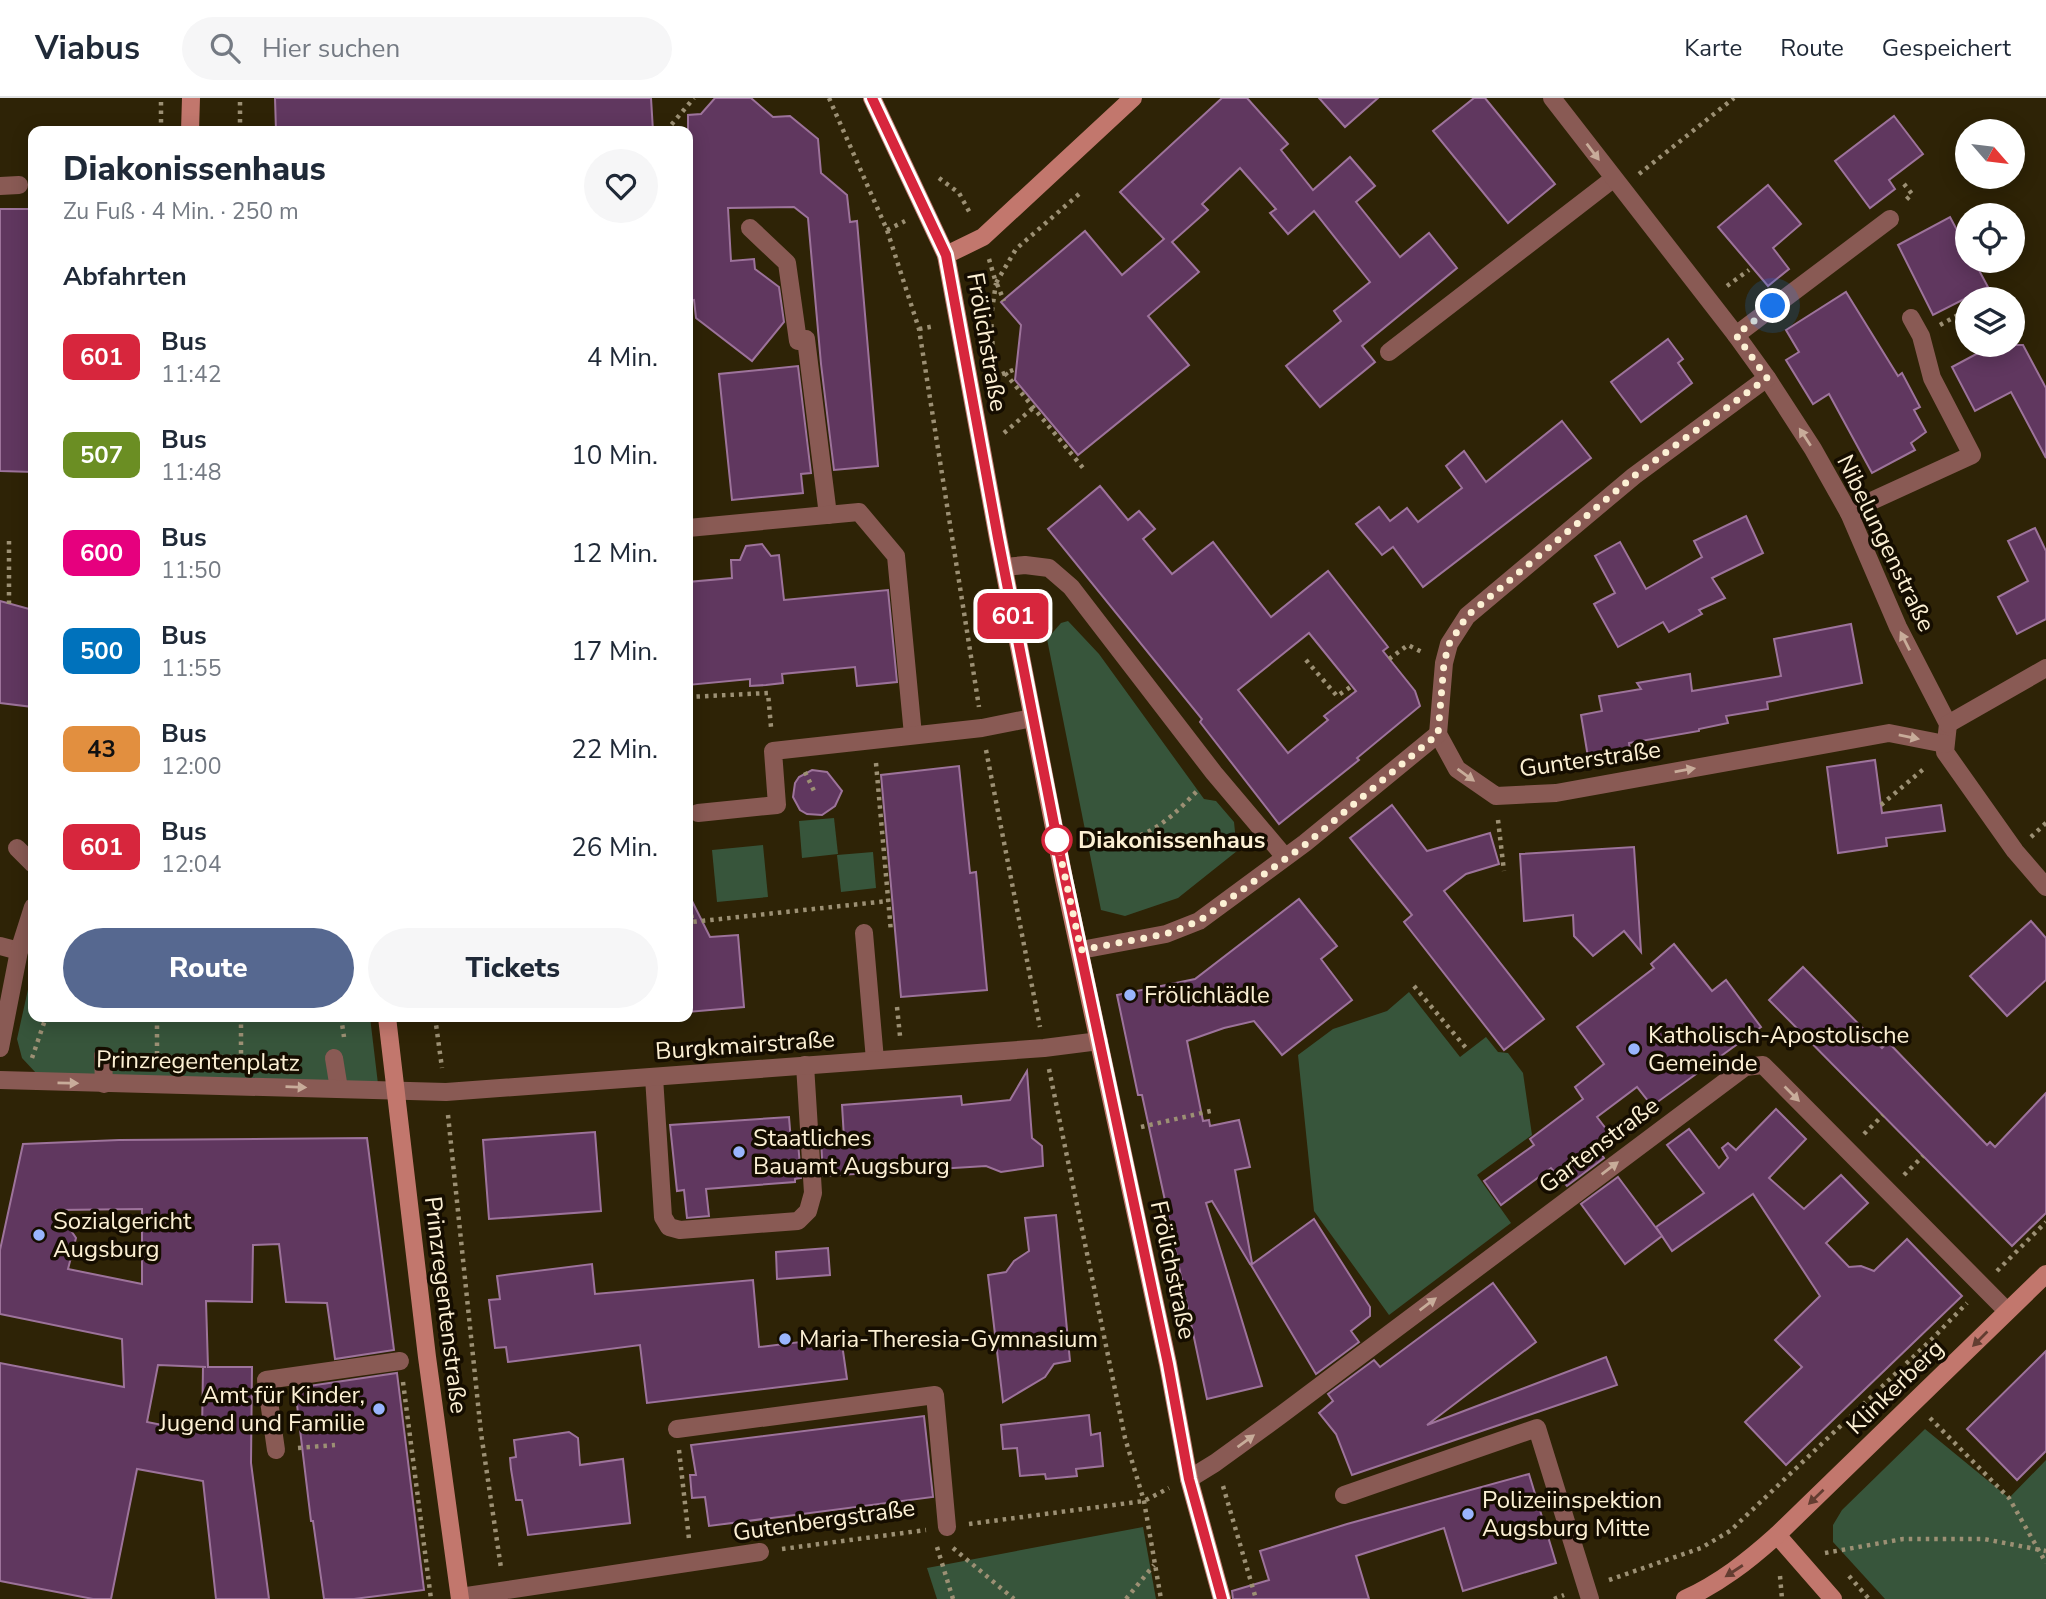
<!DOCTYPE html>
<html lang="de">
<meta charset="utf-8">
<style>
body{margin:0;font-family:"Nunito Sans",sans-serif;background:#f6f6f7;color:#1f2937;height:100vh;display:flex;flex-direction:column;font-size:26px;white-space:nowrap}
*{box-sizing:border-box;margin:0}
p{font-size:23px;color:#747a83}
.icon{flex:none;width:38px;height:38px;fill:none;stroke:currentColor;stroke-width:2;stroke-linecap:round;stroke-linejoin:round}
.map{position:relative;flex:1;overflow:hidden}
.details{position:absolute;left:28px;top:28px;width:665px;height:896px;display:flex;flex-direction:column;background:#fff;border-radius:14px;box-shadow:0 4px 18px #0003}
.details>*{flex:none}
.badge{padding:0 14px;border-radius:10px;font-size:24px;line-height:46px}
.needle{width:46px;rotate:118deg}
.controls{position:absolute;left:1955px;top:21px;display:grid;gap:14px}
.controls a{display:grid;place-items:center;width:70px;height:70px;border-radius:50%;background:#fff;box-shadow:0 4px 18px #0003;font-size:35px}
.you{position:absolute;width:35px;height:35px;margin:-18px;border:5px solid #fff;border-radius:50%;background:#1a73e8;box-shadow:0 0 0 10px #1a73e833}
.map>.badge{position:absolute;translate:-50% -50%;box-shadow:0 0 0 4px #fff}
h2{padding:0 35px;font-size:26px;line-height:63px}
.round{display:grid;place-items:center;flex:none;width:74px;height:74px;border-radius:37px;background:#f6f6f7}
.head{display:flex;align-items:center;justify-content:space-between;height:119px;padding:0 35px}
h1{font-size:33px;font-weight:800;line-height:52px}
.action{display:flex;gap:14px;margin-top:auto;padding:14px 35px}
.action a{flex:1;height:80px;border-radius:42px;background:#566890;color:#fff;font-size:28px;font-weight:800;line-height:80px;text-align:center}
.action a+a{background:#f6f6f7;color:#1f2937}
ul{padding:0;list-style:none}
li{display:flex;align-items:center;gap:21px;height:98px;padding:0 35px}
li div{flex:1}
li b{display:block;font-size:26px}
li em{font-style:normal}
li .badge{min-width:77px;font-weight:700;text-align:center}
header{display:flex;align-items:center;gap:42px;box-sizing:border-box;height:98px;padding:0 35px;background:#fff;border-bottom:2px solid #e0e1e3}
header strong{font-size:33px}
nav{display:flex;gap:38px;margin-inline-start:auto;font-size:24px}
.search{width:490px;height:63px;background:#f6f6f7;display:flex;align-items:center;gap:18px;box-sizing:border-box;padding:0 24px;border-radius:38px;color:#747a83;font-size:26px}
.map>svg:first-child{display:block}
.green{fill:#37553b}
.building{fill:#60375f;stroke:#9d739b;stroke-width:2;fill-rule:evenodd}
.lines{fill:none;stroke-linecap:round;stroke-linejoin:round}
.path{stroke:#9c9074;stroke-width:4.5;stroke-dasharray:3.5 5;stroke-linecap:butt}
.lane{stroke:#895a54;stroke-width:18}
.street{stroke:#895a54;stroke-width:18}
.secondary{stroke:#c2776d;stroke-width:18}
.oneway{fill:#c8ac9a}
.oneway2{fill:#633d31}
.line-casing{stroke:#fff;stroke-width:16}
.line{stroke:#d7263d;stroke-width:10}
.walk{stroke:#fcf0d4;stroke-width:7;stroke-dasharray:0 12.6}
.stop-dot{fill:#fff;stroke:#d7263d;stroke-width:3.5}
.poi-dot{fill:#99b5fd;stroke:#150d00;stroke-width:2.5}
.labels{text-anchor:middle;stroke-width:7;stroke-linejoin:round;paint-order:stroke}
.street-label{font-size:24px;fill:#fcf0d4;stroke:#150d00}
.stop-label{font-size:24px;font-weight:bold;fill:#fcf0d4;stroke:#150d00;text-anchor:start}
.poi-label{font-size:24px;fill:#fcf0d4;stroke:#150d00;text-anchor:start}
</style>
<header>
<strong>Viabus</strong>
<div class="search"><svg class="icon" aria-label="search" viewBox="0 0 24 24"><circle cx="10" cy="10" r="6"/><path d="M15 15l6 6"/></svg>Hier suchen</div>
<nav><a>Karte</a><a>Route</a><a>Gespeichert</a></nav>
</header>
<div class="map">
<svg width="2046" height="1501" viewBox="0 0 2046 1501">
<rect width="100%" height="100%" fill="#2e2306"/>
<g class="green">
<polygon points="1068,523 1099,556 1204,701 1216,703 1234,724 1237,753 1178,800 1125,818 1101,812 1047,541 1061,525"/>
<polygon points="834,720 838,756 802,760 799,723"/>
<polygon points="763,747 768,799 717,804 712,752"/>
<polygon points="873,754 876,790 841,794 837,757"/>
<polygon points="33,869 33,919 370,919 378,986 36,975 22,960 17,941"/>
<polygon points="1409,894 1460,959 1486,939 1498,954 1508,955 1523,975 1532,1037 1477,1077 1511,1125 1389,1217 1314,1113 1298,957 1333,931 1387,913"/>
<polygon points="1925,1331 2009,1400 2046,1362 2046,1501 1885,1501 1833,1444 1833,1427 1842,1412"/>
<polygon points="1143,1429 1156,1501 937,1501 927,1470"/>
</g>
<g class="building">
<polygon points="275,0 651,0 653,33 276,33"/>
<polygon points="715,0 751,0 773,19 790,18 818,41 821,75 847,97 850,124 857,123 878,368 834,372 821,266 808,120 794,109 728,110 731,163 754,161 755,171 779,189 784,224 752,263 696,220 694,202 688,203 688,17 701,16"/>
<polygon points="1222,0 1247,0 1288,46 1281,52 1313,92 1350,59 1375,88 1356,104 1400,159 1429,135 1457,170 1362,248 1375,264 1320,309 1286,268 1341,223 1334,213 1370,184 1314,113 1288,136 1270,115 1276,111 1240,70 1202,106 1208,112 1172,144 1199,174 1148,218 1189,267 1078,357 1015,282 1021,227 1001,204 1085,133 1122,177 1164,141 1120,94"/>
<polygon points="1319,0 1378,0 1345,29"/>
<polygon points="1474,0 1485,0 1555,86 1508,125 1433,33"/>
<polygon points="1894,18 1923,56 1889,82 1895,91 1870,110 1835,63"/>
<polygon points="1768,87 1801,126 1773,150 1789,171 1768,188 1718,129"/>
<polygon points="0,111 33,111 33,374 0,373"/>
<polygon points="1950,119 1967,151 1967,163 1974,163 1988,189 1933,217 1898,147"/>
<polygon points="1846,194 1898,278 1902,275 1920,309 1914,312 1926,334 1911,345 1915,352 1872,375 1829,296 1813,306 1786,262 1799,254 1786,232"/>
<polygon points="1668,241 1683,261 1678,265 1692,285 1641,324 1611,284"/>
<polygon points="1993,247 2023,247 2046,290 2046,360 2011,294 1975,313 1952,269"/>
<polygon points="798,268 811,375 801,376 803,395 732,402 719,276"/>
<polygon points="1562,323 1591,360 1423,489 1393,449 1382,457 1356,426 1379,409 1390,423 1407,410 1418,424 1462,390 1446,368 1464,353 1486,384"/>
<path d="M1100,388L1128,422L1139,413L1155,431L1143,441L1172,476L1213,444L1271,519L1328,473L1388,549L1383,553L1415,593L1420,608L1357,660L1359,662L1279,726L1200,624L1202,621L1048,431ZM1309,535L1356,593L1324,618L1328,622L1288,655L1238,592Z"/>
<polygon points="1746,418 1763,455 1712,480 1725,500 1699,512 1702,516 1669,534 1663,524 1618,549 1594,506 1615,495 1595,458 1620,444 1646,491 1702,459 1694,443"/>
<polygon points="2035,430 2046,453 2046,521 2017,536 1998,499 2028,483 2008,443"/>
<polygon points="762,446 771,458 779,457 784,502 888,492 897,584 857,588 855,569 782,576 783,585 766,587 750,588 750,581 688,587 688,484 732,480 731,462 740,462 746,448"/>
<polygon points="0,503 33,512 33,609 0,605"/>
<polygon points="1851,526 1862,585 1767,604 1768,611 1726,618 1728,625 1699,631 1699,633 1629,645 1630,652 1588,659 1581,617 1602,613 1599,598 1641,591 1637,585 1690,576 1692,593 1781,578 1774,541"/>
<polygon points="1875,662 1882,715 1941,707 1945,733 1886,740 1887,748 1838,755 1827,669"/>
<polygon points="959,668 970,775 976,774 987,892 901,899 881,677"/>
<polygon points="812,672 827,674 842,693 835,708 822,717 807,716 800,712 793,699 795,685 799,679"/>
<polygon points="1392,707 1427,753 1490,735 1499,766 1466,776 1444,793 1544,921 1504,952 1404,824 1412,817 1350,740"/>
<polygon points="1634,749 1641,854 1624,833 1593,858 1574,838 1573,817 1524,823 1520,756"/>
<polygon points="688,795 710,839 738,837 744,909 688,914"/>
<polygon points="1299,801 1337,848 1321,861 1352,902 1282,957 1254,923 1224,930 1187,943 1203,1023 1209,1022 1210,1028 1239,1022 1250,1069 1235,1072 1252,1165 1250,1166 1212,1103 1206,1105 1262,1288 1207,1301 1164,1098 1142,997 1138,997 1117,897 1195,881"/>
<polygon points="2031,823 2046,840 2046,882 2007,918 1970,878"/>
<polygon points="1674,846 1712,893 1726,882 1761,929 1652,1008 1637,989 1597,1019 1613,1040 1598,1051 1604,1060 1567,1088 1551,1070 1501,1107 1484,1083 1534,1047 1530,1041 1583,1001 1575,989 1604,966 1577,929 1654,870 1651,866"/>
<polygon points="1803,869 1882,950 1888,944 1987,1047 1990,1044 1995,1049 2046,995 2046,1115 2012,1148 1769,902"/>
<polygon points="1027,973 1032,1040 1042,1048 1043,1068 1001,1074 986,1068 823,1078 821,1042 844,1040 842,1007 961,998 962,1007 1010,1002"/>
<polygon points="1776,1011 1806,1041 1769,1080 1804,1111 1841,1077 1868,1105 1826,1145 1849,1169 1861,1168 1874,1173 1907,1141 1962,1198 1786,1367 1745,1324 1802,1269 1775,1242 1820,1198 1753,1096 1672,1153 1656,1129 1704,1095 1667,1047 1689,1031 1719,1070 1728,1060 1722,1050 1728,1045 1736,1052"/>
<polygon points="789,1019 791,1044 798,1044 801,1080 795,1081 795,1084 706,1091 709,1118 687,1120 684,1092 677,1093 670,1027"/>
<polygon points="595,1034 601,1113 489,1121 483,1042"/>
<path d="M367,1040L394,1252L335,1261L327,1205L286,1204L279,1146L253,1147L252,1204L206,1203L208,1269H252L251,1365L269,1501H216L203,1383L137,1371L111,1501H93L0,1483V1265L124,1289L122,1241L0,1216V1152L23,1046L119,1042ZM142,1111V1186L68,1171L76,1140L57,1112ZM158,1267L206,1269H203L202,1335L147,1324Z"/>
<polygon points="1618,1079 1662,1138 1625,1166 1581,1106"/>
<polygon points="1056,1117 1070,1263 1054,1266 1045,1279 1003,1304 988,1177 1006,1174 1014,1163 1029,1153 1025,1120"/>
<polygon points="1314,1121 1370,1209 1370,1218 1351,1233 1359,1244 1316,1276 1251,1167"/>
<polygon points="828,1150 830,1177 777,1181 776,1154"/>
<polygon points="592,1166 595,1196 753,1182 759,1249 841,1239 847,1281 647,1305 640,1247 508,1264 506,1249 495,1250 489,1202 500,1201 497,1178"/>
<polygon points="1493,1185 1536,1244 1427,1327 1606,1259 1617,1287 1352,1377 1336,1336 1319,1315 1333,1303 1328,1296 1374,1262 1380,1269"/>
<polygon points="2046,1253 2046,1353 2017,1382 1967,1331"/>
<polygon points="397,1275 424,1492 354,1501 324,1501 313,1423 311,1423 295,1290"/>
<polygon points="1089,1317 1091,1337 1100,1335 1103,1368 1076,1371 1077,1378 1046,1381 1045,1376 1020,1378 1017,1350 1003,1351 1001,1327"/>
<polygon points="924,1318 933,1399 709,1428 705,1399 692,1400 690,1377 696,1377 691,1347"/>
<polygon points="569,1334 578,1340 580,1367 623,1361 630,1425 528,1437 522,1402 516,1402 511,1371 510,1360 516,1359 514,1342"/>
<polygon points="1529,1376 1556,1465 1463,1493 1444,1430 1356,1458 1369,1501 1233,1501 1232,1493 1269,1482 1260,1453 1347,1426"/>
</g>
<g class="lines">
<g class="path">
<polyline points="829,0 887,132 919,231 979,609"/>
<polyline points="161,33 161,0"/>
<polyline points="240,33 240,0"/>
<polyline points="666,33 694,0"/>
<polyline points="1639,76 1734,0"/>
<polyline points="939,80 959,95 971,117"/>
<polyline points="1904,86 1912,96 1904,104"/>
<polyline points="887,132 905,123"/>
<polyline points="989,161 996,185 1016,151 1079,96"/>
<polyline points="997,186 1004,203"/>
<polyline points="1727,188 1749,172"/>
<polyline points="1940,227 1967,212"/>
<polyline points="919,231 935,228"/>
<polyline points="994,272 991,219 996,185"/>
<polyline points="1005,275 1083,370"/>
<polyline points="994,279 1016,271"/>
<polyline points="1004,335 1033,310"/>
<polyline points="9,506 9,440"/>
<polyline points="1389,561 1408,547 1424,555"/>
<polyline points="1306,562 1337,598 1352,588"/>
<polyline points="688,599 768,595 771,629"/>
<polyline points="986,652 1040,929"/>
<polyline points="876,665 891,834"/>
<polyline points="805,674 815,695"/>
<polyline points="1881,707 1926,669"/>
<polyline points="1498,722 1504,773"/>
<polyline points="2031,739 2046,725"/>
<path d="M1082,749C1143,742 1157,735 1199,691"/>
<polyline points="688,783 692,824 888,803"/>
<polyline points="1414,888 1466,950"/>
<polyline points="897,909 900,938"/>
<polyline points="157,919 157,959 241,959 241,919"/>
<polyline points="341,919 344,939"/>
<polyline points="435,919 442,970"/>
<polyline points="32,960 46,919"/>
<polyline points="1049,971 1125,1340 1144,1403 1161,1501"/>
<polyline points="448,1017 481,1335 501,1470"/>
<polyline points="1141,1029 1215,1012"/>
<polyline points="1864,1036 1883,1017"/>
<polyline points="1904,1077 1923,1058"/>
<polyline points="1997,1173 2046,1124"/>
<polyline points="403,1284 431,1501"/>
<polyline points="1930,1320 2009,1400 2046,1465"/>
<polyline points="298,1350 335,1347"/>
<polyline points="679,1352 689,1441"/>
<polyline points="1223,1388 1256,1501"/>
<polyline points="969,1426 1144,1403 1169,1390"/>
<polyline points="937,1449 953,1501"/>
<polyline points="953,1450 1014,1501"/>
<polyline points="782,1451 926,1432"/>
<polyline points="1825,1455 1903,1441 1984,1441 2046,1453"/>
<polyline points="1780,1478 1782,1501"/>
<polyline points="1849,1478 1869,1501"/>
<polyline points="1609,1482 1701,1450 1730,1433 1931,1242 1967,1205"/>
<polyline points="1126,1501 1154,1467"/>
<polyline points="1554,1501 1564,1497"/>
</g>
<g class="lane">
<polyline points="0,88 19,87"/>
<polyline points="750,130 787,165 798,243 806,241 828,417"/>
<polyline points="1736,237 1890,121"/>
<polyline points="1389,254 1613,81"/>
<polyline points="1849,415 1865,406 1972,357 1932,280 1921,238 1911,220"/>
<polyline points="688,430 859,414 896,458 913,637"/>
<polyline points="698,715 777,707 773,653 982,630 1032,620"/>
<polyline points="17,750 33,766"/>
<polyline points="864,835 875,962"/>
<polyline points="103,958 104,986"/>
<polyline points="334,960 339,991"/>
<polyline points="654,979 663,1119 669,1129 680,1132 798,1123 808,1113 813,1095 805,967"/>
<polyline points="677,1331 935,1297 947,1429"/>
<polyline points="276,1352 266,1282 400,1263"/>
<polyline points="1344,1397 1537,1330 1590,1501"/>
</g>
<g class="street">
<polyline points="1552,0 1736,237 1767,280 1813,351 1849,415 1898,529 1948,626 1945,654 2015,753 2046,789"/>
<polyline points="1767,280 1634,378 1467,518 1449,546 1444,565 1438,636 1457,671 1496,698 1556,695 1889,635 1945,646"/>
<polyline points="1004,469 1025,467 1049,470 1071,489 1214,675 1285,759"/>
<polyline points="1948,626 2046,570"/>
<polyline points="0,848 19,853"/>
<polyline points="1081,852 1166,836 1199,823 1305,745 1438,636"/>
<polyline points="0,950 19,853 33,809"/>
<polyline points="0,982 446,994 1044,950 1099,943"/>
<polyline points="1189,1381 1215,1365 1281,1317 1745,969 1763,967 2007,1213"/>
<polyline points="460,1499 760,1454"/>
</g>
<g class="secondary">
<polyline points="872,0 946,157 998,440 1064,781 1168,1266 1189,1381 1222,1501"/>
<polyline points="190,33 191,0"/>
<polyline points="946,157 983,139 1133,0"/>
<polyline points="387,919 427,1259 460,1501"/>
<polyline points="1777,1437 1833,1501"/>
<path d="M1685,1501C1720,1485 1748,1463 1777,1437L2046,1176"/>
</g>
</g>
<defs><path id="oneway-solid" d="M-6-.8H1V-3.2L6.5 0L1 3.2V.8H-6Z" transform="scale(1.75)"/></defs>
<g class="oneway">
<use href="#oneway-solid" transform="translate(1593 54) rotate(53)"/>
<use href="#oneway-solid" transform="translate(1805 339) rotate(-123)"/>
<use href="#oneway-solid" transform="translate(1905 543) rotate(-117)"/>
<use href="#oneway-solid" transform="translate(1909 639) rotate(11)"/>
<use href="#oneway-solid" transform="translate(1685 672) rotate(-10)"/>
<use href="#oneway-solid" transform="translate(1466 677) rotate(36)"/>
<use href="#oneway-solid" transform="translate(68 985) rotate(1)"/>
<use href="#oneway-solid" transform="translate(296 989) rotate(2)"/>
<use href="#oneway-solid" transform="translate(1792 996) rotate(45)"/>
<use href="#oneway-solid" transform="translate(1610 1070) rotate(-37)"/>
<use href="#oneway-solid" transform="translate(1428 1206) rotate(-37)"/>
<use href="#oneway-solid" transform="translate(1246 1343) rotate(-36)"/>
</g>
<g class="oneway2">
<use href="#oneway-solid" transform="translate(1980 1241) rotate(135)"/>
<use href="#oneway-solid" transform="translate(1816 1399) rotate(136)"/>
<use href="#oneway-solid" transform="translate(1734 1473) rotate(147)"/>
</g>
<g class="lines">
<defs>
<polyline id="line" points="872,0 946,157 998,440 1062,767 1168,1266 1189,1381 1222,1501"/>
</defs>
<use href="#line" class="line-casing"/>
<use href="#line" class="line"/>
<polyline class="walk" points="1057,742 1081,852 1166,836 1199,823 1306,746 1438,636 1444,565 1449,546 1467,518 1634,378 1767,280 1736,237 1773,208"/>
</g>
<circle class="stop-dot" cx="1057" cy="742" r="14"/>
<g class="poi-dot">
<circle cx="1130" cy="897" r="7"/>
<circle cx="1634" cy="951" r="7"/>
<circle cx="739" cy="1054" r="7"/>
<circle cx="39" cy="1137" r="7"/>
<circle cx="785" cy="1241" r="7"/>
<circle cx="379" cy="1311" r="7"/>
<circle cx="1468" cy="1416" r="7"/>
</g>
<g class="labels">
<g class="street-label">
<text transform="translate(987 244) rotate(80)" y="8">Frölichstraße</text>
<text transform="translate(1886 445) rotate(64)" y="8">Nibelungenstraße</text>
<text transform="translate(1590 661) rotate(-8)" y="8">Gunterstraße</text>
<text transform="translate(745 947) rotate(-4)" y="8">Burgkmairstraße</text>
<text transform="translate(198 963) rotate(1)" y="8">Prinzregentenplatz</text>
<text transform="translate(1599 1047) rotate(-37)" y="8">Gartenstraße</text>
<text transform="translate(1173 1172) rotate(78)" y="8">Frölichstraße</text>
<text transform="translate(446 1207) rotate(83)" y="8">Prinzregentenstraße</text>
<text transform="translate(1895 1289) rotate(-44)" y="8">Klinkerberg</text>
<text transform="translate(824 1422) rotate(-8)" y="8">Gutenbergstraße</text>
</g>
<g class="stop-label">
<text x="1078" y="750">Diakonissenhaus</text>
</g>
<g class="poi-label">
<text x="1144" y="905">Frölichlädle</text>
<text x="1648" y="945">Katholisch-Apostolische<tspan x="1648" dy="28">Gemeinde</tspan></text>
<text x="753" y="1048">Staatliches<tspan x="753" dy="28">Bauamt Augsburg</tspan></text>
<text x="53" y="1131">Sozialgericht<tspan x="53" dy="28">Augsburg</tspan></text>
<text x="799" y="1249">Maria-Theresia-Gymnasium</text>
<text x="365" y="1305" text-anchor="end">Amt für Kinder,<tspan x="365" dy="28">Jugend und Familie</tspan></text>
<text x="1482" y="1410">Polizeiinspektion<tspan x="1482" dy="28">Augsburg Mitte</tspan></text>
</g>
</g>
</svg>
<div class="controls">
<a><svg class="needle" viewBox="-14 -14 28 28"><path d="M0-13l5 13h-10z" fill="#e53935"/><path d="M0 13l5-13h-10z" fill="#747a83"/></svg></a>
<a><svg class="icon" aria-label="locate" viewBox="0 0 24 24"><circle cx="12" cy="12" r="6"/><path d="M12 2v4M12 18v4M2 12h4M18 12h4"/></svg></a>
<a><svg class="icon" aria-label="layers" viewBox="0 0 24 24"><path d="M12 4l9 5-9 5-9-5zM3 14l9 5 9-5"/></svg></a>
</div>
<div class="you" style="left:1773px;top:208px"></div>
<b class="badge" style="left:1013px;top:518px;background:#d7263d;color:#fff">601</b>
<section class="details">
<div class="head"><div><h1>Diakonissenhaus</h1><p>Zu Fuß · 4 Min. · 250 m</p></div><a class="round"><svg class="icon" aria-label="heart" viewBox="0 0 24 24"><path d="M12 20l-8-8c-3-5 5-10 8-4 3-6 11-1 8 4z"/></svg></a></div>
<h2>Abfahrten</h2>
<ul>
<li><span class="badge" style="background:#d7263d;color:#fff">601</span><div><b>Bus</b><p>11:42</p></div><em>4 Min.</em></li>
<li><span class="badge" style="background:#6b8e23;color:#fff">507</span><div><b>Bus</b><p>11:48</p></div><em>10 Min.</em></li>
<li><span class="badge" style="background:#e6007e;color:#fff">600</span><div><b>Bus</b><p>11:50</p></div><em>12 Min.</em></li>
<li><span class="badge" style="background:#0072bc;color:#fff">500</span><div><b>Bus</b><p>11:55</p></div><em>17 Min.</em></li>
<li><span class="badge" style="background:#e28f3f;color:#111">43</span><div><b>Bus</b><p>12:00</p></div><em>22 Min.</em></li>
<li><span class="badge" style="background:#d7263d;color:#fff">601</span><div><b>Bus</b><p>12:04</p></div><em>26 Min.</em></li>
</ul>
<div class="action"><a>Route</a><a>Tickets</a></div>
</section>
</div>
